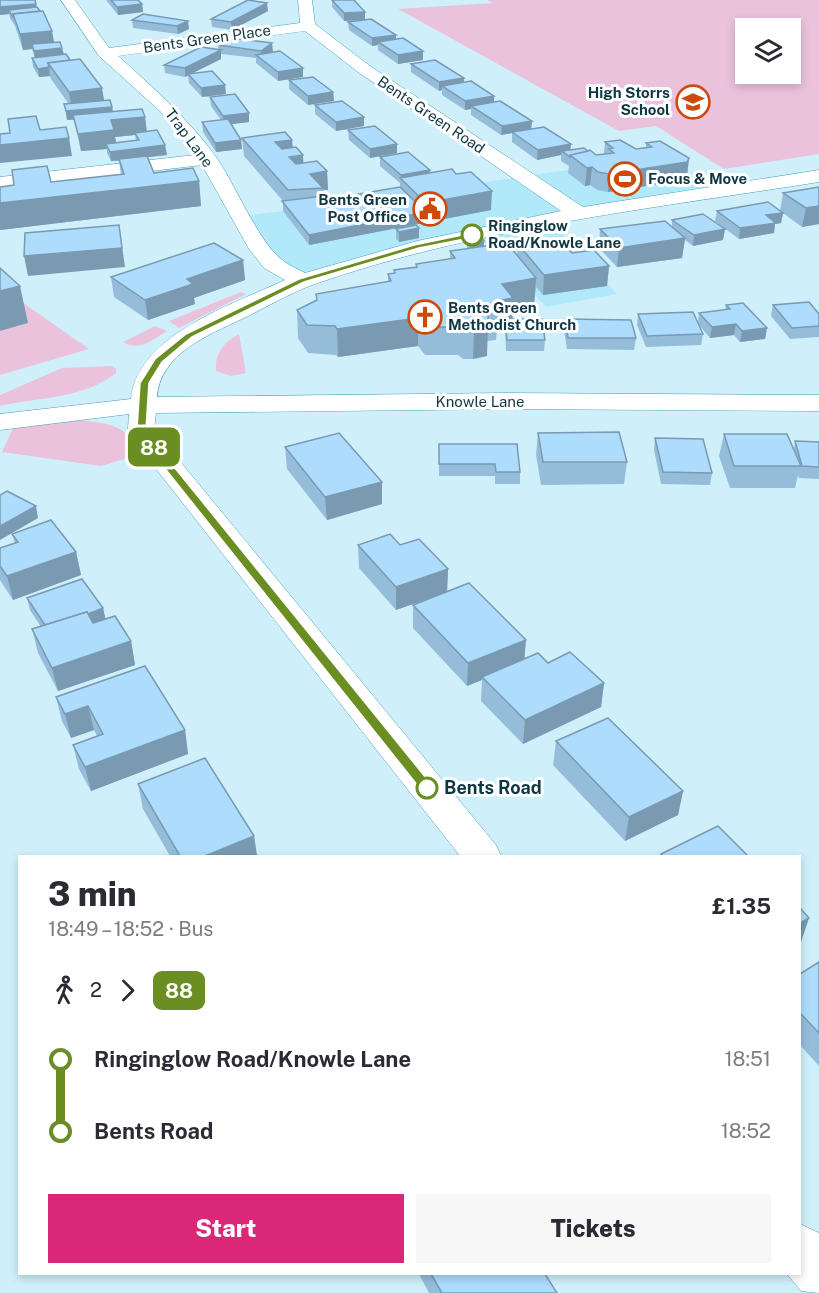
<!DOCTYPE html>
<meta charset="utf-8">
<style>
body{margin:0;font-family:"Public Sans",sans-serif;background:#f7f7f7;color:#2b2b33;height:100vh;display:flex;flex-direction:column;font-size:22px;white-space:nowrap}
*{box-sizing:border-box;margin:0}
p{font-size:20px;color:#7c7c81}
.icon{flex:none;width:33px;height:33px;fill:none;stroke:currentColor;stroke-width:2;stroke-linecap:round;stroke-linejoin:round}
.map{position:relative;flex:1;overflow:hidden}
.panel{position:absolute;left:18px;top:855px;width:783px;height:420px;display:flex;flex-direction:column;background:#fff;border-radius:0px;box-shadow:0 3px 9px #0003}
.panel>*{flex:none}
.badge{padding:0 12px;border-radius:9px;font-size:21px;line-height:39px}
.controls{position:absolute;left:735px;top:18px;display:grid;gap:12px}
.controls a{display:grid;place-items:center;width:66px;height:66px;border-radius:0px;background:#fff;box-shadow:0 3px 9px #0003;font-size:30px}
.map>.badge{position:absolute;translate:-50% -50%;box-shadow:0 0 0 3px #fff}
.legs{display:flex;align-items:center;gap:9px;height:66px;padding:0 30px;font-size:20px}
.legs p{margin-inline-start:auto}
.headline{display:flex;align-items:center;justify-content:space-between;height:102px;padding:0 30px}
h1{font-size:33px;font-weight:800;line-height:45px}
.primary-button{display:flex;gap:12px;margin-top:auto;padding:12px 30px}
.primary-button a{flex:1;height:69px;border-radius:0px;background:#db2777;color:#fff;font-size:24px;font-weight:800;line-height:69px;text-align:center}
.primary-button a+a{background:#f7f7f7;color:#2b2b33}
ul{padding:0 30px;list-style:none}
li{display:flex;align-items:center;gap:21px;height:72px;font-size:22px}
li i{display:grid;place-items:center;width:9px;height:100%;margin:0 8px;background:currentColor}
li i::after{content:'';width:15px;height:15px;margin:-8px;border:4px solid;border-radius:50%;background:#fff}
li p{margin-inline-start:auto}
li:first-child i{background:linear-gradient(#0000 50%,currentColor 0)}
li:last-child i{background:linear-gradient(currentColor 50%,#0000 0)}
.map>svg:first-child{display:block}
.built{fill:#b1e9fb}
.green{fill:#ebc2dc;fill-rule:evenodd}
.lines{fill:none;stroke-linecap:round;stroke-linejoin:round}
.minor-casing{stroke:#439fb9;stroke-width:1}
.minor{fill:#fff;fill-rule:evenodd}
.wall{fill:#95bdda;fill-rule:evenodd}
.shaded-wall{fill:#799ab1}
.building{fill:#addcfd;stroke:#799ab1;stroke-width:1.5}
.line-1{fill:#6b8e23;stroke:#fff;stroke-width:1.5}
.stop-1-dot{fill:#fff;stroke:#6b8e23;stroke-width:3}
.labels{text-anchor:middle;stroke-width:6;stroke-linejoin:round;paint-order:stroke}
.far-street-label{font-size:15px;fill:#103742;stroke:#fff}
.far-poi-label{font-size:15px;font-weight:bold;fill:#103742;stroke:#fff;text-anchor:end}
.far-stop-label{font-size:15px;font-weight:bold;fill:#103742;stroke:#fff;text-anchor:start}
.stop-label{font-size:18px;font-weight:bold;fill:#103742;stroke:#fff;text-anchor:start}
</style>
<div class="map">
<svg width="819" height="1293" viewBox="0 0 819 1293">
<rect width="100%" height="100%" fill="#cff0fb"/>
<polygon class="built" points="653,153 722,191 550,221 617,294 546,307 476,234 302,281 272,263 241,216 324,206 601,165"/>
<g class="green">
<path d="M487,0H819V154L724,169L656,126L619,131L398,9L493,3ZM746,28H790V74H746Z"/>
<polygon points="241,292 246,294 179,328 169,321"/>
<polygon points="19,300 89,349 0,375 0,331 27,323"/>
<path d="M155,326L167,331C152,340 140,352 123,342Z"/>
<path d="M239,334L246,373L231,376L216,371C214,354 225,341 239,334Z"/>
<path d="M112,366L116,369V373C83,399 40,397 0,406V395L62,368Z"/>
<path d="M81,420C115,425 122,424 144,453L101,466L2,452L13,428Z"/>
</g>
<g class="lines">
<defs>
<g id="minor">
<path d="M61,0H75L109,48L300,23L298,0H312L315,24L370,66L583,207L819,170V182C649,209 474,228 312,285C288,294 265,308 242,319C208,335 160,354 157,397L506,393L819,395V411L506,409L156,413L154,429L169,448L496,845L501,856H460L149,460L128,429L129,414L0,430V414L131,399C137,335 234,304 285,280L264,268L249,249L202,165L0,189V177L195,155L160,111L99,56ZM305,31L358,72L561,211L417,241L305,273C297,269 288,265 281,259C257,240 234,181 214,154C186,117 153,87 118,56Z"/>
<polygon points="800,1224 819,1233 819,1293 801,1291 787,1274 800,1274"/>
</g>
</defs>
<use href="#minor" class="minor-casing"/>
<use href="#minor" class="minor"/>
</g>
<g class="wall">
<path d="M0,0L37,7L54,42L62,48L64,54L70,60L104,100L112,107L113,112L145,117L147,132L165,145L167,155L148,157L154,173L199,181L201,206L0,230V187L121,175L119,161H111L107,153V149L81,151L74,120H67L64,104L68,103L51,79L50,76L39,77L33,67L32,58H35L32,49L23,50L15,26L10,18L9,14L0,15ZM135,135L136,140L116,142L115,137Z"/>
<polygon points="106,0 141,0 139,0 142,4 143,12 118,15"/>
<polygon points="332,0 365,12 365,20 396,39 423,51 423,60 398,64 378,50 378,45 372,46 349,30 348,22 363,20 344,21 332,7"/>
<polygon points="268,11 232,30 212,27 211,19"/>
<polygon points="143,14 189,29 178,34 133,28 132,20"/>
<polygon points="218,45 273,52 272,52 303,68 303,77 278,81 256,63 256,58 221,54 221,59 191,74 226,94 202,97 189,83 188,76 185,77 165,73 164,65 218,50"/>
<polygon points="411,64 464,82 494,102 532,121 531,129 571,144 570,150 596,155 604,154 605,142 636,149 646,147 646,143 689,158 687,176 684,180 608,192 597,190 590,185 585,186 568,173 569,166 561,161 561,155 537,160 512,142 512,133 501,135 471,115 471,109 465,110 442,95 442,90 439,91 411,72"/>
<polygon points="289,80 333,92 334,101 308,105 289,89"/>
<polygon points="210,97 249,113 249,122 231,124 241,140 242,149 216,152 203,132 202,122 221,120 211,106"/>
<polygon points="315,105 364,126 336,131 315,114"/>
<polygon points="348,130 397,153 370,158 349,140"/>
<polygon points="242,138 292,140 293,148 303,155 303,163 327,171 328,190 324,190 324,196 327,200 355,205 359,204 359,194 400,187 400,183 380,166 380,157 430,170 430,173 491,210 309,245 283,211 283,201 244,156"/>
<polygon points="819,187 819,224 802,227 783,213 781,223 775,224 774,233 739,239 715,221 717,211 780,211 783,193"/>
<polygon points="672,220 725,229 723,240 693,246 685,240 682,258 617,267 599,248 600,229 672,227"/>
<polygon points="419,228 419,238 399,242 396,239 396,229"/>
<polygon points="467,240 484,241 484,246 517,255 518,244 572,253 609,266 607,286 543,295 536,287 534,305 513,309 512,319 545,340 544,351 506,351 505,327 497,329 496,340 487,341 487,356 473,359 463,359 458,355 425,355 418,346 338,357 336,355 308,353 298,338 297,310 388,281 388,274 394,274 394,270 416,268 416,264 450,259 450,251 467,249"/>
<polygon points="243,260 245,280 194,298 195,304 148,320 114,297 111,277"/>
<polygon points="726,305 767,328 765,339 740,342 734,335 710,338 699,325 703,334 701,345 646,347 637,325 638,314 698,323 699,313 725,310"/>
<polygon points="773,305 819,314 819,337 790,339 771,316"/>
<polygon points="565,319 636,338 634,350 567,349 564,330"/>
<polygon points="538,433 627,462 624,484 541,485 536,455"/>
<polygon points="724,434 794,449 795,441 819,442 819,479 799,478 798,475 795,488 730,488 719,456"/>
<polygon points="655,438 712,473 710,485 661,484 654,450"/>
<polygon points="439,444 520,472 520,484 495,484 495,476 439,476"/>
<polygon points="285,447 382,482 382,504 327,520 287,469"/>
<polygon points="12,534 76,552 81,575 13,600 0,580 0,548 15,543"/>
<polygon points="358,545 400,545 448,569 447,592 526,640 524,659 548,663 604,683 601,707 523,744 481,701 482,680 467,686 413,628 413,605 433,597 396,610 359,568"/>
<polygon points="27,598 103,608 105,619 131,641 135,665 58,691 38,653 32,629 41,627 30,610"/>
<polygon points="56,697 185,730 188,754 91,791 79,769 73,745 97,736 94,730 71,738 62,721"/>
<polygon points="556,741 683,791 678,815 625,841 553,765"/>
<polygon points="138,784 254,836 257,856 170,856 143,809"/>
<polygon points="819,962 819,1066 800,1045 800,974"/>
<polygon points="419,1274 545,1274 557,1293 429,1293"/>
</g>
<g class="shaded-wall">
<polygon points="267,3 268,11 232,30 231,22"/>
<polygon points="36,4 38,12 9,10 9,14 0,15 0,7"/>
<polygon points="142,4 143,12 118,15 117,7"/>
<polygon points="365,12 365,20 344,21 344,13"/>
<polygon points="188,21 189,29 178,34 177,26"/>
<polygon points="52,31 55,47 32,44 32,49 23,50 20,34"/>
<polygon points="396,35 396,43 378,42 378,45 372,46 372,38"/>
<polygon points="272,43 273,52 262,59 261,51"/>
<polygon points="62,48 64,56 35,59 34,51"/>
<polygon points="221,50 221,59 185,77 185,68"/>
<polygon points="423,51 423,60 398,64 398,55"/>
<polygon points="49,67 50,76 39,77 38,69"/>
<polygon points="303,68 303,77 278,81 278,72"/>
<polygon points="464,78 464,87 442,86 442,90 439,91 439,82"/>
<polygon points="225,85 226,94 202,97 201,88"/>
<polygon points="102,88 105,105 72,109 69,92"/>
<polygon points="333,92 334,101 308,105 308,96"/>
<polygon points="494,96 494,105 471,106 471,109 465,110 465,101"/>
<polygon points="112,107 114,116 67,120 66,111"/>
<polygon points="249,113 249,122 224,125 223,116"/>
<polygon points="145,117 147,134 135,133 135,135 115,137 117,148 106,144 107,149 81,151 78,134 111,120"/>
<polygon points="364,117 364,126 336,131 336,122"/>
<polygon points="532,121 531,130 501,135 502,126"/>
<polygon points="69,138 72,156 0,163 0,145"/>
<polygon points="241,140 242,149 216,152 215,143"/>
<polygon points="292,140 293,157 303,155 304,173 275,142"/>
<polygon points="397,144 397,153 370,158 370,149"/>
<polygon points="571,144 570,154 562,151 561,155 537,160 538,150"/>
<polygon points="165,145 167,155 111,161 110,152"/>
<polygon points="689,158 687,176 684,180 608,192 609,174"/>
<polygon points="592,167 590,185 585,186 587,168"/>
<polygon points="430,170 430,180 401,180 401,175"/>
<polygon points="327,171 328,190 324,190 323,188 310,174"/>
<polygon points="199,181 201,206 0,230 0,203"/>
<polygon points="492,191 491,210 309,245 309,235 426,212 426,203"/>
<polygon points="819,206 819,224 802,227 806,208"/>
<polygon points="783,213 781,223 775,224 774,233 739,239 740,228 766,215"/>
<polygon points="119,225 125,267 28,276 24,256"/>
<polygon points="419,228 419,238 399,242 399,232"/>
<polygon points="725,229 723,240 693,246 694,235"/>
<polygon points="685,238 682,258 617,267 619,248"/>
<polygon points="484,241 484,251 470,253 470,243"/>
<polygon points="243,260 245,280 194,298 195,304 148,320 145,300 187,279"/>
<polygon points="609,266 607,286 543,295 544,275"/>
<polygon points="536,278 534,305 513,309 512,326 505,319 505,327 497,329 498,312 496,301 502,284"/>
<polygon points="20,286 28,323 0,331 0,291"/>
<polygon points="418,318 418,346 338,357 337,329"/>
<polygon points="736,324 734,335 710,338 712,327"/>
<polygon points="488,328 487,356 473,359 474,331"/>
<polygon points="767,328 765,339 740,342 742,331"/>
<polygon points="382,482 382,504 327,520 325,497"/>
<polygon points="36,506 38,518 0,540 0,526"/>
<polygon points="76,552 81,575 13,600 7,576"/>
<polygon points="448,569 447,592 396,610 396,587"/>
<polygon points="103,608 106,621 50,641 47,628"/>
<polygon points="526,640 524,663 482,677 482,680 467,686 468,663"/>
<polygon points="131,641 135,665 58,691 52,668"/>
<polygon points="604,683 601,707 523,744 525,720"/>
<polygon points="88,706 94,730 71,738 65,714"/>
<polygon points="185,730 188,754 91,791 85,767"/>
<polygon points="683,791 678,815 625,841 629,817"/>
<polygon points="254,836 257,856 205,856"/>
<polygon points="809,918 801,942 800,943 800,923"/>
</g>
<g class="building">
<polygon points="0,0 35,0 36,4 0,7"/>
<polygon points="111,0 138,0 142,4 117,7"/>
<polygon points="248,0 267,3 231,22 211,19"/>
<polygon points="332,0 354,0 365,12 344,13"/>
<polygon points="37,7 40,11 13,14 13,18 9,10"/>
<polygon points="43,11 52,31 20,34 13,14"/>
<polygon points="143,14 188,21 177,26 132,20"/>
<polygon points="371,19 396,35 372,38 348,22"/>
<polygon points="230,38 272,43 261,51 218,45"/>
<polygon points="403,38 423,51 398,55 378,42"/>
<polygon points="60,42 62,48 34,51 32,44"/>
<polygon points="201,47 221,50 185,68 164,65"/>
<polygon points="280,51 303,68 278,72 256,55"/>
<polygon points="66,54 70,60 48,63 49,67 38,69 32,58"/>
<polygon points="80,59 102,88 69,92 48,63"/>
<polygon points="435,60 464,78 439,82 411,64"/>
<polygon points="212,71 225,85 201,88 188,74"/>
<polygon points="313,77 333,92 308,96 289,80"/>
<polygon points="471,81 494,96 465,101 442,86"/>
<polygon points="235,94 249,113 223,116 210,97"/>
<polygon points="110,100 112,107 66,111 64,104"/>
<polygon points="342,101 364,117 336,122 315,105"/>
<polygon points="500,101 532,121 502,126 471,106"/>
<polygon points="142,109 145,117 111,120 114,130 78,134 73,115"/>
<polygon points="36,116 40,130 66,127 69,138 0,145 0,134 10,133 8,119"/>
<polygon points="228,119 241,140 215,143 202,122"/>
<polygon points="375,126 397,144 370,149 348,130"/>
<polygon points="544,127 571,144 538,150 512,132"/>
<polygon points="157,130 165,145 110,152 106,144 139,140 135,133"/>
<polygon points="285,132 292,140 275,142 282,149 296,147 303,155 289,157 296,164 317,161 327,171 310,174 323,188 288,190 242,138"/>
<polygon points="620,140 636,149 652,147 646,143 660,141 689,158 687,162 609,174 598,172 592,167 587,168 570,155 590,150 596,155 614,153 609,149 613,148 605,142"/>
<polygon points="584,148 588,151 570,155 570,157 562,151"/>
<polygon points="408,152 430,170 401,175 380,157"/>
<polygon points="147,156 154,173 193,168 199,181 0,203 0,187 14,185 12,170 47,166 51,182 124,174 119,159"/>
<polygon points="452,169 456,174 471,172 492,191 426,203 400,178"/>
<polygon points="400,187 426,212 309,235 282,201 324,196 327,200 348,197 355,205 368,203 359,194"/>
<polygon points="819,187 819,206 806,208 783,193"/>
<polygon points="768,202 783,213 766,215 776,223 740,228 717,211"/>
<polygon points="703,214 725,229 694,235 672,220"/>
<polygon points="665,221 685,238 619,248 600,229"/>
<polygon points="119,225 122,248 24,256 25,233"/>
<polygon points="416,225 419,228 399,232 396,229"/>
<polygon points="482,238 484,241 470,243 467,240"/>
<polygon points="559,239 572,253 594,250 609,266 544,275 518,244"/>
<polygon points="214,243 243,260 187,279 193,284 145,300 111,277"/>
<polygon points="507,243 536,278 502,284 513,298 496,301 498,312 488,313 488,328 474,331 464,330 459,327 425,327 418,318 337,329 335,326 307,325 297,310 317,300 316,294 391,281 388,274 395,273 394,270 417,267 416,264 455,258 450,251"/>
<polygon points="0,268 20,286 0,291"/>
<polygon points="809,302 819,314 819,326 792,328 773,305"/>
<polygon points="743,303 767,328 742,331 736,324 712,327 699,313 730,309 726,305"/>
<polygon points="693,312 703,334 647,336 638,314"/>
<polygon points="505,319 542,319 545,340 507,340"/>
<polygon points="565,319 631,320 636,338 568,338"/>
<polygon points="619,432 627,462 543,462 538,433"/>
<polygon points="339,433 382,482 325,497 285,447"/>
<polygon points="724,434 787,434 801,466 734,466"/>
<polygon points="655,438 703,439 712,473 663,472"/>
<polygon points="795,441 819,442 819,467 802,466"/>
<polygon points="439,444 517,444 520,472 496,472 495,464 439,464"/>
<polygon points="7,491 36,506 0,526 0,495"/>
<polygon points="51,520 76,552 7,576 0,566 0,548 18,542 12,534"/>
<polygon points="390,534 400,545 419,539 448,569 396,587 358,545"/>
<polygon points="82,579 103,608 88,614 87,612 45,625 27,598"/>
<polygon points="469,583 526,640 468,663 413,605"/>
<polygon points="87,612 93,623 115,616 131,641 52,668 32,629"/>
<polygon points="570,652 604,683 525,720 482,677 538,653 548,663"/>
<polygon points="145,666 185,730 85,767 73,745 103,734 88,706 65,714 56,697"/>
<polygon points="608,718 683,791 629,817 556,741"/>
<polygon points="205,758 254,836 205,856 180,856 138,784"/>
<polygon points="718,826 748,856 663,856 661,854"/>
<polygon points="800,908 809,918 800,923"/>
<polygon points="819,962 819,1033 800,1013 800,974"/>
<polygon points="431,1274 545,1274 557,1293 442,1293"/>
</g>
<polygon class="line-1" points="472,233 475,233 475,237 419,248 304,282 192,337 162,362 149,383 146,429 162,452 431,784 433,788 431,791 422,791 155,456 137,429 140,383 155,359 186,334 299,279 414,245"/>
<defs>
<symbol id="school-ring" viewBox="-11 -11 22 22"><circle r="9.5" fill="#fff" stroke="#cf490b" stroke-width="1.5"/><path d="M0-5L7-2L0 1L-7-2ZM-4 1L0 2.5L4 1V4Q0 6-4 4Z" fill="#cf490b"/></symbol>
<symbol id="stadium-ring" viewBox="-11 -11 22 22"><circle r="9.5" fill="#fff" stroke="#cf490b" stroke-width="1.5"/><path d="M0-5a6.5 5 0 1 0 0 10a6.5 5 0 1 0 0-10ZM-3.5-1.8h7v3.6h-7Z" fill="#cf490b"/></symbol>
<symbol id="civic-ring" viewBox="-11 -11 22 22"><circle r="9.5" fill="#fff" stroke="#cf490b" stroke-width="1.5"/><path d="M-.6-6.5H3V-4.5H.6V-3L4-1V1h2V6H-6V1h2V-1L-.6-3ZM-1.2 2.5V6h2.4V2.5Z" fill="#cf490b"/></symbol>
<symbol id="church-ring" viewBox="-11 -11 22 22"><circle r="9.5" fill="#fff" stroke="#cf490b" stroke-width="1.5"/><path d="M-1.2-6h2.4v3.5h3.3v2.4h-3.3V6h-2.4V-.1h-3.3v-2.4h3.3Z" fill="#cf490b"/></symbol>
</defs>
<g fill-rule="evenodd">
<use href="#school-ring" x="674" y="83" width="38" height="38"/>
<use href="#stadium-ring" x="606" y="160" width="38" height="38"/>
<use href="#civic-ring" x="411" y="190" width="38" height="38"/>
<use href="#church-ring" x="406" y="298" width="38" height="38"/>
</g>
<g class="stop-1-dot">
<circle cx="472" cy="235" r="10"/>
<circle cx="427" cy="788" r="10"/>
</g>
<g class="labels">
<g class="far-street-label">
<text transform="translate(207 39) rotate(-8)" y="5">Bents Green Place</text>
<text transform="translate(431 115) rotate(34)" y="5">Bents Green Road</text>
<text transform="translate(189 138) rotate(53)" y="5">Trap Lane</text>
<text x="480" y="407">Knowle Lane</text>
</g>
<g class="far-poi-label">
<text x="670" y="98">High Storrs<tspan x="670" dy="17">School</tspan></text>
<text x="648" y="184" text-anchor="start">Focus &amp; Move</text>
<text x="407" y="205">Bents Green<tspan x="407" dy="17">Post Office</tspan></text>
<text x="448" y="313" text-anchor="start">Bents Green<tspan x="448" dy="17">Methodist Church</tspan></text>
</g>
<g class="far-stop-label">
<text x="488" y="231">Ringinglow<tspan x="488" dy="17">Road/Knowle Lane</tspan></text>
</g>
<g class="stop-label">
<text x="444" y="794">Bents Road</text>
</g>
</g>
</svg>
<div class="controls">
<a><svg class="icon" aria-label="layers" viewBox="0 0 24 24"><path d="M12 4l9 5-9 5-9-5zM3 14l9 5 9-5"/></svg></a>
</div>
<b class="badge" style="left:154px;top:447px;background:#6b8e23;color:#fff">88</b>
<section class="panel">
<div class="headline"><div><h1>3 min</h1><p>18:49 – 18:52 · Bus</p></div><b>£1.35</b></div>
<div class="legs"><svg class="icon" aria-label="walk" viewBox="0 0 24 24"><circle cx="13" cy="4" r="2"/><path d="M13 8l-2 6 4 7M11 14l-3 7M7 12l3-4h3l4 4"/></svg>2<svg class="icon" aria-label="forward" viewBox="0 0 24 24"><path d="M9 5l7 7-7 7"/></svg><b class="badge" style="background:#6b8e23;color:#fff">88</b></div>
<ul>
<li><i style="color:#6b8e23"></i><b>Ringinglow Road/Knowle Lane</b><p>18:51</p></li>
<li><i style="color:#6b8e23"></i><b>Bents Road</b><p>18:52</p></li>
</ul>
<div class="primary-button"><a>Start</a><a>Tickets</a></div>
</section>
</div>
